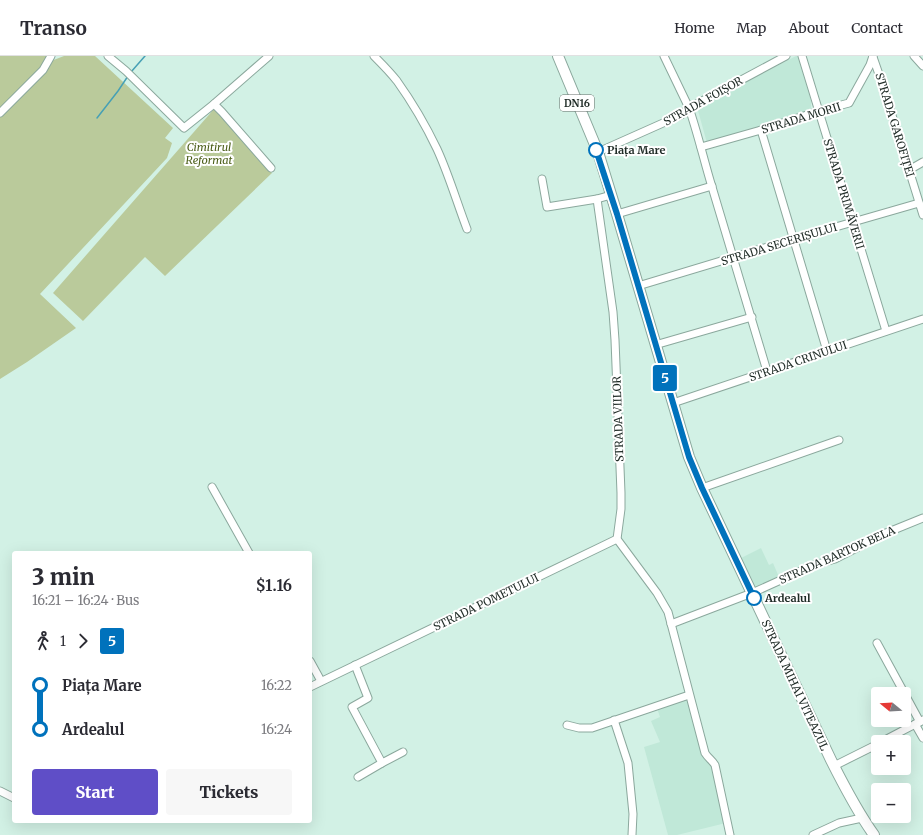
<!DOCTYPE html>
<meta charset="utf-8">
<style>
body{margin:0;font-family:Merriweather,serif;background:#f7f7f7;color:#2b2b33;height:100vh;display:flex;flex-direction:column;font-size:15px;white-space:nowrap}
*{box-sizing:border-box;margin:0}
p{font-size:13px;color:#7c7c81}
.icon{flex:none;width:22px;height:22px;fill:none;stroke:currentColor;stroke-width:2;stroke-linecap:round;stroke-linejoin:round}
.map{position:relative;flex:1;overflow:hidden}
.side{position:absolute;left:12px;top:495px;width:300px;height:272px;display:flex;flex-direction:column;background:#fff;border-radius:4px;box-shadow:0 4px 16px #0002}
.side>*{flex:none}
.badge{padding:0 8px;border-radius:3px;font-size:14px;line-height:26px}
.needle{width:26px;rotate:288deg}
.fabs{position:absolute;left:871px;top:631px;display:grid;gap:8px}
.fabs a{display:grid;place-items:center;width:40px;height:40px;border-radius:4px;background:#fff;box-shadow:0 4px 16px #0002;font-size:20px}
.map>.badge{position:absolute;translate:-50% -50%;box-shadow:0 0 0 2px #fff}
.legs{display:flex;align-items:center;gap:6px;height:44px;padding:0 20px;font-size:13px}
.legs p{margin-inline-start:auto}
.overview{display:flex;align-items:center;justify-content:space-between;height:68px;padding:0 20px}
h1{font-size:22px;font-weight:800;line-height:30px}
.cta{display:flex;gap:8px;margin-top:auto;padding:8px 20px}
.cta a{flex:1;height:46px;border-radius:4px;background:#5f4ec7;color:#fff;font-size:16px;font-weight:800;line-height:46px;text-align:center}
.cta a+a{background:#f7f7f7;color:#2b2b33}
ul{padding:0 20px;list-style:none}
li{display:flex;align-items:center;gap:14px;height:44px;font-size:15px}
li i{display:grid;place-items:center;width:6px;height:100%;margin:0 5px;background:currentColor}
li i::after{content:'';width:10px;height:10px;margin:-5px;border:3px solid;border-radius:50%;background:#fff}
li p{margin-inline-start:auto}
li:first-child i{background:linear-gradient(#0000 50%,currentColor 0)}
li:last-child i{background:linear-gradient(currentColor 50%,#0000 0)}
header{display:flex;align-items:center;gap:24px;box-sizing:border-box;height:56px;padding:0 20px;background:#fff;border-bottom:1px solid #e1e1e2}
header strong{font-size:19px}
nav{display:flex;gap:22px;margin-inline-start:auto;font-size:14px}
.map>svg:first-child{display:block}
.built{fill:#c0e8d8}
.green{fill:#baca9b}
.lines{fill:none;stroke-linecap:round;stroke-linejoin:round}
.stream{stroke:#46a0b5;stroke-width:1.5}
.minor-casing{stroke:#8ba89d;stroke-width:9}
.highway-casing{stroke:#8ba89d;stroke-width:12}
.minor{stroke:#fff;stroke-width:7}
.highway{stroke:#fff;stroke-width:10}
.line-1-casing{stroke:#fff;stroke-width:9}
.line-1{stroke:#0072bc;stroke-width:6}
.stop-1-dot{fill:#fff;stroke:#0072bc;stroke-width:2}
.labels{text-anchor:middle;stroke-width:4;stroke-linejoin:round;paint-order:stroke}
.shield{fill:#fff;stroke:#626b67;stroke-width:1}
.shield-label{font-size:10px;font-weight:bold;fill:#1f2b26}
.street-label{font-size:11px;fill:#1f2b26;stroke:#fff}
.park-label{font-size:11px;font-style:italic;fill:#4b5e18;stroke:#fff}
.stop-label{font-size:11px;font-weight:bold;fill:#1f2b26;stroke:#fff;text-anchor:start}
</style>
<header>
<strong>Transo</strong>
<nav><a>Home</a><a>Map</a><a>About</a><a>Contact</a></nav>
</header>
<div class="map">
<svg width="923" height="779" viewBox="0 0 923 779">
<rect width="100%" height="100%" fill="#d2f1e5"/>
<g class="built">
<polygon points="796,0 797,0 800,3 811,45 811,55 707,87 697,51"/>
<polygon points="761,492 769,509 773,507 779,521 755,532 741,502"/>
<polygon points="688,642 713,710 726,767 677,779 668,779 644,691 660,686 651,665 660,661 657,652"/>
</g>
<g class="green">
<polygon points="0,0 47,0 51,5 64,0 95,0 173,72 165,82 172,87 167,102 40,238 76,272 27,306 0,323"/>
<polygon points="214,53 272,117 165,220 145,201 83,265 53,237"/>
</g>
<g class="lines">
<g class="stream">
<polyline points="131,16 145,0"/>
<polyline points="97,62 118,35 128,20"/>
</g>
<defs>
<g id="minor">
<polyline points="108,0 126,15 184,72 214,48 269,0"/>
<path d="M374,0C382,8 390,16 397,25C412,46 426,70 437,93C449,119 457,147 467,173"/>
<path d="M664,0L689,52C698,78 704,105 712,131C730,192 749,253 767,315"/>
<polyline points="802,0 886,275"/>
<polyline points="914,0 923,10"/>
<polyline points="873,1 882,27 923,159"/>
<polyline points="214,48 222,56 271,112"/>
<polyline points="0,57 43,14 51,0"/>
<polyline points="761,74 827,295"/>
<polyline points="701,91 761,74 819,55 849,47 870,9 873,0"/>
<polyline points="598,96 681,59 689,52 786,0"/>
<polyline points="909,114 923,106"/>
<polyline points="542,123 547,151 597,143"/>
<path d="M611,139L597,143L613,256L615,284L621,437V453L617,483L657,537L668,556L705,697C708,702 712,704 715,709L730,779"/>
<polyline points="617,158 712,130"/>
<polyline points="638,230 794,183 919,147"/>
<polyline points="655,289 752,261"/>
<polyline points="673,347 923,263"/>
<polyline points="212,431 249,497"/>
<polyline points="702,432 839,384"/>
<polyline points="671,568 752,537 814,509 835,503 886,477 923,462"/>
<polyline points="877,587 920,666"/>
<polyline points="310,605 321,625"/>
<polyline points="355,609 368,642 352,651 382,707"/>
<polyline points="310,631 617,483"/>
<polyline points="614,664 628,707 633,758 632,779"/>
<polyline points="915,668 923,682"/>
<polyline points="567,669 579,672 592,672 689,639"/>
<polyline points="881,686 923,664"/>
<polyline points="834,710 878,688"/>
<polyline points="358,721 382,707 403,696"/>
<polyline points="0,735 14,742"/>
<polyline points="813,779 839,767 862,762"/>
</g>
<path id="highway" d="M558,0L598,96L617,158L689,401L702,432L831,704C844,730 857,755 874,779"/>
</defs>
<use href="#minor" class="minor-casing"/>
<use href="#highway" class="highway-casing"/>
<use href="#minor" class="minor"/>
<use href="#highway" class="highway"/>
</g>
<g class="lines">
<defs>
<polyline id="line-1" points="596,94 617,158 689,401 702,432 754,542"/>
</defs>
<use href="#line-1" class="line-1-casing"/>
<use href="#line-1" class="line-1"/>
</g>
<g class="stop-1-dot">
<circle cx="596" cy="94" r="7"/>
<circle cx="754" cy="542" r="7"/>
</g>
<g class="labels">
<rect class="shield" x="560" y="39" width="34" height="16" rx="3"/>
<g class="shield-label">
<text x="577" y="51">DN16</text>
</g>
<g class="street-label">
<text transform="translate(703 45) rotate(-29)" y="4">STRADA FOIȘOR</text>
<text transform="translate(801 62) rotate(-17)" y="4">STRADA MORII</text>
<text transform="translate(895 69) rotate(73)" y="4">STRADA GAROFIȚEI</text>
<text transform="translate(844 138) rotate(73)" y="4">STRADA PRIMĂVERII</text>
<text transform="translate(779 188) rotate(-17)" y="4">STRADA SECERIȘULUI</text>
<text transform="translate(798 305) rotate(-19)" y="4">STRADA CRINULUI</text>
<text transform="translate(618 363) rotate(-92)" y="4">STRADA VIILOR</text>
<text transform="translate(837 499) rotate(-24)" y="4">STRADA BARTOK BELA</text>
<text transform="translate(486 546) rotate(-26)" y="4">STRADA POMETULUI</text>
<text transform="translate(795 629) rotate(65)" y="4">STRADA MIHAI VITEAZUL</text>
</g>
<g class="park-label">
<text x="209" y="95">Cimitirul<tspan x="209" dy="13">Reformat</tspan></text>
</g>
<g class="stop-label">
<text x="607" y="98">Piața Mare</text>
<text x="765" y="546">Ardealul</text>
</g>
</g>
</svg>
<div class="fabs">
<a><svg class="needle" viewBox="-14 -14 28 28"><path d="M0-13l5 13h-10z" fill="#e53935"/><path d="M0 13l5-13h-10z" fill="#7c7c81"/></svg></a>
<a>+</a>
<a>−</a>
</div>
<b class="badge" style="left:665px;top:322px;background:#0072bc;color:#fff">5</b>
<section class="side">
<div class="overview"><div><h1>3 min</h1><p>16:21 – 16:24 · Bus</p></div><b>$1.16</b></div>
<div class="legs"><svg class="icon" aria-label="walk" viewBox="0 0 24 24"><circle cx="13" cy="4" r="2"/><path d="M13 8l-2 6 4 7M11 14l-3 7M7 12l3-4h3l4 4"/></svg>1<svg class="icon" aria-label="forward" viewBox="0 0 24 24"><path d="M9 5l7 7-7 7"/></svg><b class="badge" style="background:#0072bc;color:#fff">5</b></div>
<ul>
<li><i style="color:#0072bc"></i><b>Piața Mare</b><p>16:22</p></li>
<li><i style="color:#0072bc"></i><b>Ardealul</b><p>16:24</p></li>
</ul>
<div class="cta"><a>Start</a><a>Tickets</a></div>
</section>
</div>
